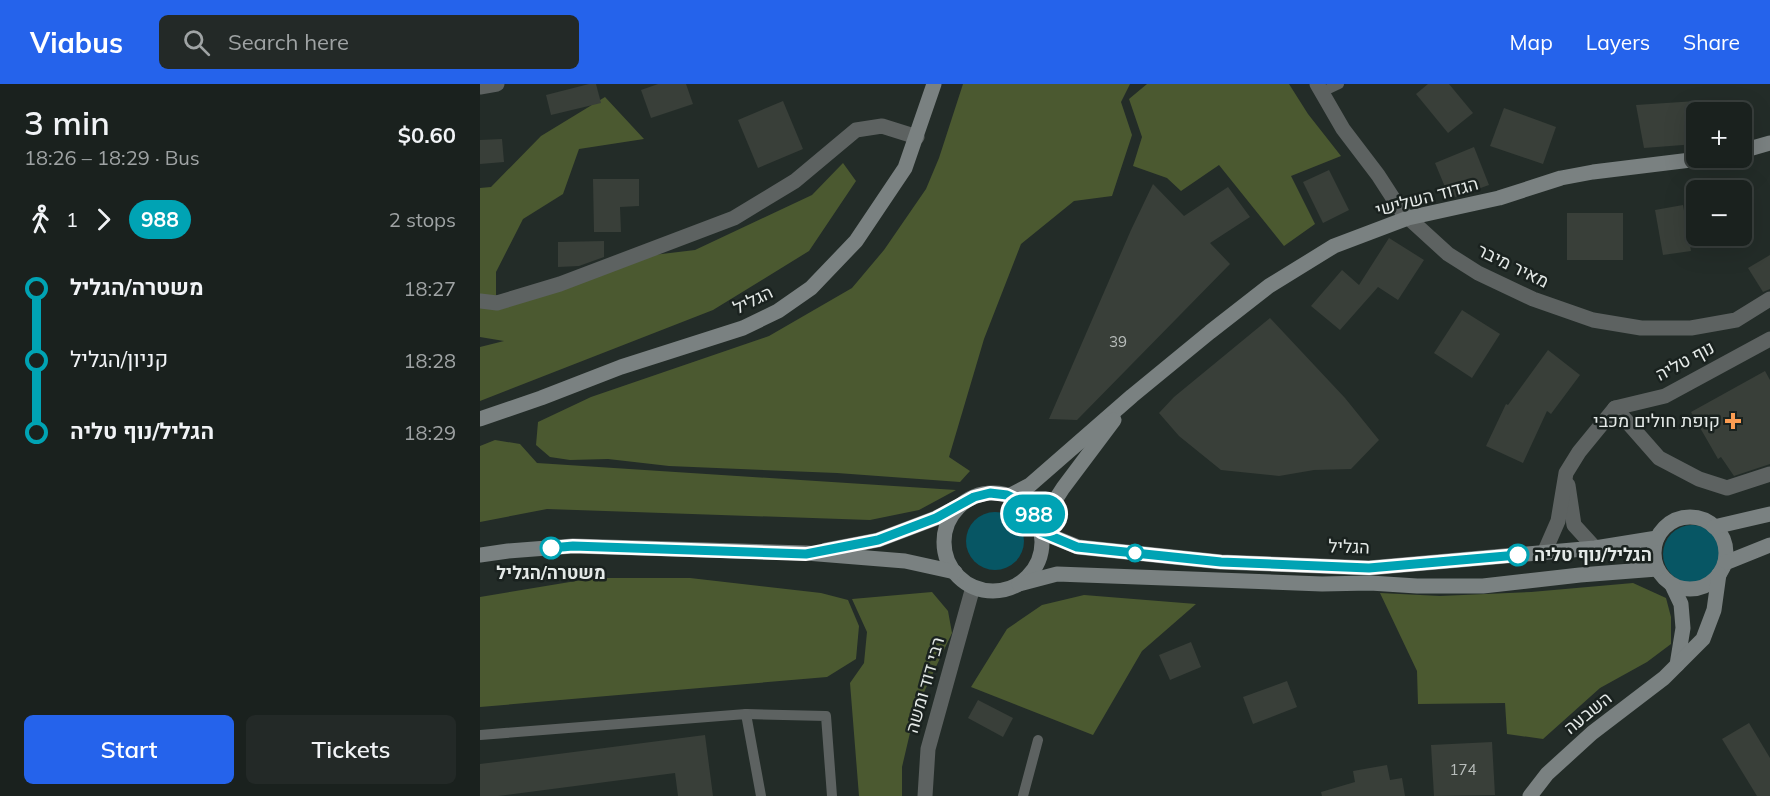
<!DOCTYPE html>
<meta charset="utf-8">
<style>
body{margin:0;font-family:Mulish,Heebo,sans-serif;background:#232927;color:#f1f3f6;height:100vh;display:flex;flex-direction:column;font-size:22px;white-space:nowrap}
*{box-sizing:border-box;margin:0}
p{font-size:20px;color:#9fa3a4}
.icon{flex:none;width:33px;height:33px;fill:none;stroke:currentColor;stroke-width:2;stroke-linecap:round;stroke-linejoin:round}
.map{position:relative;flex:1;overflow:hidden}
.panel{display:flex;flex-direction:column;background:#1a211e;width:480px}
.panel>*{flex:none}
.badge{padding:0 12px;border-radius:20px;font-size:21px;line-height:39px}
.tools{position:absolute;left:1206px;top:18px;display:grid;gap:12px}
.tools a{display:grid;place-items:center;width:66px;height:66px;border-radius:9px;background:#1a211e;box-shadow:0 6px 24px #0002,0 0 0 2px #383e3c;font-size:30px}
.map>.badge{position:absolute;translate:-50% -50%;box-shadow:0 0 0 3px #fff}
.legs{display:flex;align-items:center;gap:9px;height:66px;padding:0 24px;font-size:20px}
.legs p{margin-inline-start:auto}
.summary{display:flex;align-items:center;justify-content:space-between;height:102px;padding:0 24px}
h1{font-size:33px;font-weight:600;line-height:45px}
.action{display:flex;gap:12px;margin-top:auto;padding:12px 24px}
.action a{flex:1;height:69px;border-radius:9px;background:#2563eb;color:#fff;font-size:24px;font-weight:600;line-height:69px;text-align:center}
.action a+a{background:#232927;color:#f1f3f6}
ul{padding:0 24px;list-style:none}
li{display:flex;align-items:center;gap:21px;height:72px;font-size:22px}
li i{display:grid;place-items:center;width:9px;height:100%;margin:0 8px;background:currentColor}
li i::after{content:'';width:15px;height:15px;margin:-8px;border:4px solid;border-radius:50%;background:#1a211e}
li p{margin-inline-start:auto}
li:first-child i{background:linear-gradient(#0000 50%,currentColor 0)}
li:last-child i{background:linear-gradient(currentColor 50%,#0000 0)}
header{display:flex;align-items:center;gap:36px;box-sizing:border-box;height:84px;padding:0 30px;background:#2563eb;color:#fff}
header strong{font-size:28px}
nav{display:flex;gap:33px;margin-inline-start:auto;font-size:21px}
.search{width:420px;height:54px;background:#232927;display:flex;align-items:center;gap:15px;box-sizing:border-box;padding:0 21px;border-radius:9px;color:#9fa3a4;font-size:22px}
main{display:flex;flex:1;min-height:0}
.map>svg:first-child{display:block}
.green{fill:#4b5930}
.water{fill:#075664}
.building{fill:#393f39}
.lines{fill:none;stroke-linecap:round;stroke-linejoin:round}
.lane{stroke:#5d6261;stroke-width:10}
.street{stroke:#5d6261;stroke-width:15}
.secondary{stroke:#7a8181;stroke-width:15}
.line-1-casing{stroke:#fff;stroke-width:14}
.line-1{stroke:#00a3b4;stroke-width:9}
.poi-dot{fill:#fc9d52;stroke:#1a221f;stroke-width:2}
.stop-1-dot{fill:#fff;stroke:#00a3b4;stroke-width:3}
.labels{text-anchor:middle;stroke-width:5;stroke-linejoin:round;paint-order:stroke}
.number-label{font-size:15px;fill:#b9bebc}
.street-label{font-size:18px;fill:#e4e9e7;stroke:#1a221f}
.poi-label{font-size:18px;fill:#e4e9e7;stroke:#1a221f;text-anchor:end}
.stop-label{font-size:18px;font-weight:bold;fill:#e4e9e7;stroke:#1a221f;text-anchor:start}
</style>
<header>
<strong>Viabus</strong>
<div class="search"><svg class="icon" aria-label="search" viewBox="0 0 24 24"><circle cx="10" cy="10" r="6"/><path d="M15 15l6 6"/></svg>Search here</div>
<nav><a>Map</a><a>Layers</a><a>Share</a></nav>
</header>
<main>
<section class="panel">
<div class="summary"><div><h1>3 min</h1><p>18:26 – 18:29 · Bus</p></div><b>$0.60</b></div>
<div class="legs"><svg class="icon" aria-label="walk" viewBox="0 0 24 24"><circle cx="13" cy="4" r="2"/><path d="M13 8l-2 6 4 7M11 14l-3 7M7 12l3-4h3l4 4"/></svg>1<svg class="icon" aria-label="forward" viewBox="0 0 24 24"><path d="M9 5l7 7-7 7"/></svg><b class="badge" style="background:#00a3b4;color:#fff">988</b><p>2 stops</p></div>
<ul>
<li><i style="color:#00a3b4"></i><b>משטרה/הגליל</b><p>18:27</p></li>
<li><i style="color:#00a3b4"></i><span>קניון/הגליל</span><p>18:28</p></li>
<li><i style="color:#00a3b4"></i><b>הגליל/נוף טליה</b><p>18:29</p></li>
</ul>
<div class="action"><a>Start</a><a>Tickets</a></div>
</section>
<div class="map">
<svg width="1290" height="712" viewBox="0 0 1290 712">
<rect width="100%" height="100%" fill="#232c28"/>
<g class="green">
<polygon points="483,0 650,0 641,18 652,51 632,112 594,117 541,160 504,255 469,373 490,387 480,398 357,389 189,382 128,375 90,376 70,373 56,361 58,338 111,313 289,252 372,204 404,166 446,105 459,74"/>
<polygon points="667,0 809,0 828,30 861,72 811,92 835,140 804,162 739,81 701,107 687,94 653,82 662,53 649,15"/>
<polygon points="125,13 164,55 99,65 83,110 43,135 16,188 16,212 165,172 215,166 332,111 363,79 376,97 329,167 233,226 0,317 0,263 24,257 0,253 0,104 11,103 61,52"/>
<polygon points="15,356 40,360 57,379 476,406 439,426 390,436 67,425 0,438 0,362"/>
<polygon points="114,494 210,494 341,509 368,516 379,542 376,575 347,593 0,623 0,513"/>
<polygon points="1153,499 1186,514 1191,533 1191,560 1167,578 1120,604 1063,655 1027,650 1025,619 938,620 937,587 900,509 960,512 1051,508"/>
<polygon points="452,508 468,527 472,549 445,606 433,636 422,683 422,712 379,712 370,599 384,579 387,548 372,515"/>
<polygon points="604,511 716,520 662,567 613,651 491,603 527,545 562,521"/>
</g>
<g class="water">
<circle cx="515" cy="457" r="29"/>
<circle cx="1212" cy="470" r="29"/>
</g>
<g class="building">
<polygon points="109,0 116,0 121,19 71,31 66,11"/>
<polygon points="178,0 206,0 213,20 171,34 161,6"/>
<polygon points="948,0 969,0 993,29 968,49 936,10"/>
<polygon points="303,17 323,65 278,84 258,36"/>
<polygon points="1216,17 1216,60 1164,64 1156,21"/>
<polygon points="1024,24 1076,43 1063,80 1010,62"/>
<polygon points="22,55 24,78 0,80 0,56"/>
<polygon points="994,63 1009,101 970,115 955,79"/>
<polygon points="849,86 869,126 843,139 823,98"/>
<polygon points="113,95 159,95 159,122 140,123 141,148 114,148"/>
<polygon points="673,100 704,132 748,103 770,133 730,159 750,180 597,336 569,335 651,146"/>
<polygon points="1203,121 1211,167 1183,171 1175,126"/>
<rect x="1087" y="129" width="56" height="47"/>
<polygon points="909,154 944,176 918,216 898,203 860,246 831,222 862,186 879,201"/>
<polygon points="124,157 124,173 99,182 78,183 78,158"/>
<polygon points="1290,171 1290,205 1283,208 1268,184"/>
<polygon points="982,226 1020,250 992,294 954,269"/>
<polygon points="790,234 865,314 899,356 871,385 834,386 799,392 741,386 699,352 679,329 694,313"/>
<polygon points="1068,266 1100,291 1071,330 1067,327 1043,379 1006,362 1026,320 1028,321"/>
<polygon points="1285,287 1290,296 1290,380 1254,392 1241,373 1238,375 1211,328"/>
<polygon points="711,558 721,583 690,596 679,571"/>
<polygon points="807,597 817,623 773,640 763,613"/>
<polygon points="498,616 533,634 523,653 488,634"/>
<polygon points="1269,639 1290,674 1290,712 1277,712 1242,655"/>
<polygon points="225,651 233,712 198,712 195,689 18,712 0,712 0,680"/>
<polygon points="1012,658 1015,711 954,712 951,661"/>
<polygon points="907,681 910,696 922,694 925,712 842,712 841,708 875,698 873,687"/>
</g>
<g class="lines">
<g class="lane">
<polyline points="842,8 859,0"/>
<polyline points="266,630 346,632 352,712"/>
<polyline points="0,651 266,630 281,712"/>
<polyline points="543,712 558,656"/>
</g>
<g class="street">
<polyline points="837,0 863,45 898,91 922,128 968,170 998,189 1053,215 1113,236 1161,244 1211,244 1256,236 1290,215"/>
<polyline points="0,3 17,0"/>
<polyline points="0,217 17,219 80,200 254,134 315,97 376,46 402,42 437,53"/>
<polyline points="1135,324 1179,374 1219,395 1247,404 1290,390"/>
<polyline points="1088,401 1094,441 1115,464"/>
<polyline points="1064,469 1078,437 1086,389 1099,368 1135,324 1185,312 1290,255"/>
<polyline points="445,712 448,665 493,503"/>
</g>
<g class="secondary">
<polyline points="1262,67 1290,59"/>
<polyline points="0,335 61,314 141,283 263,244 298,227 331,204 376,157 425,84 454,0"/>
<circle cx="513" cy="458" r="49"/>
<polyline points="529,412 550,401 652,312 730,248 789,202 854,162 928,134 1019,114 1081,94 1113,88 1227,74"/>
<circle cx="1210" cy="469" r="36"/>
<polyline points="559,441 583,404 634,336"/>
<polyline points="1234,443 1290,430"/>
<polyline points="561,448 598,463 741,478 889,484 1115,464 1177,454"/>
<polyline points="346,466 398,456 456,434 477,423"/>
<polyline points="0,471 28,467 93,462 326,469 425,477 475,488"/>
<polyline points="1245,479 1290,461"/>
<polyline points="539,500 577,490 842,500 890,499 937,502 1003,502 1100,491 1177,485"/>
<polyline points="1192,501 1201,520 1203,544 1197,581"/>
<polyline points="1050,712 1067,690 1112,649 1184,594 1223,555 1234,526 1239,490"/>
</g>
</g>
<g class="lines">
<defs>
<polyline id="line-1" points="71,464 93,462 326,470 398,456 456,434 494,413 510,409 527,411 542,418 553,429 561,448 597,463 741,478 889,484 1038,471"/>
</defs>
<use href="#line-1" class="line-1-casing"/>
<use href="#line-1" class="line-1"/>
</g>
<path class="poi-dot" d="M1250 328h6v6h6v6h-6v6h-6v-6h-6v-6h6z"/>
<g class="stop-1-dot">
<circle cx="71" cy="464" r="10"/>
<circle cx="655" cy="469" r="8"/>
<circle cx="1038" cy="471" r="10"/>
</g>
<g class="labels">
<g class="number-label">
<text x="638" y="263">39</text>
<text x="983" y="691">174</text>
</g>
<g class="street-label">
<text transform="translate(947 113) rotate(-15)" y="6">הגדוד השלישי</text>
<text transform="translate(1033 182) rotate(26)" y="6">מאיר מיבר</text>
<text transform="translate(273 216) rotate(-26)" y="6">הגליל</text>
<text transform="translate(1205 277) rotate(-28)" y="6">נוף טליה</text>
<text transform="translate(869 463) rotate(2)" y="6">הגליל</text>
<text transform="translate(445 601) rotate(-74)" y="6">רבי דוד ומשה</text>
<text transform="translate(1108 629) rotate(-39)" y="6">השבעה</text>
</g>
<g class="poi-label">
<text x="1240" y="343">קופת חולים מכבי</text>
</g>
<g class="stop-label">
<text x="1054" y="477">הגליל/נוף טליה</text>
<text x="71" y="495" text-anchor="middle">משטרה/הגליל</text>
</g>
</g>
</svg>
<div class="tools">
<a>+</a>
<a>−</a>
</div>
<b class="badge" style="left:554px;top:430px;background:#00a3b4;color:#fff">988</b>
</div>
</main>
